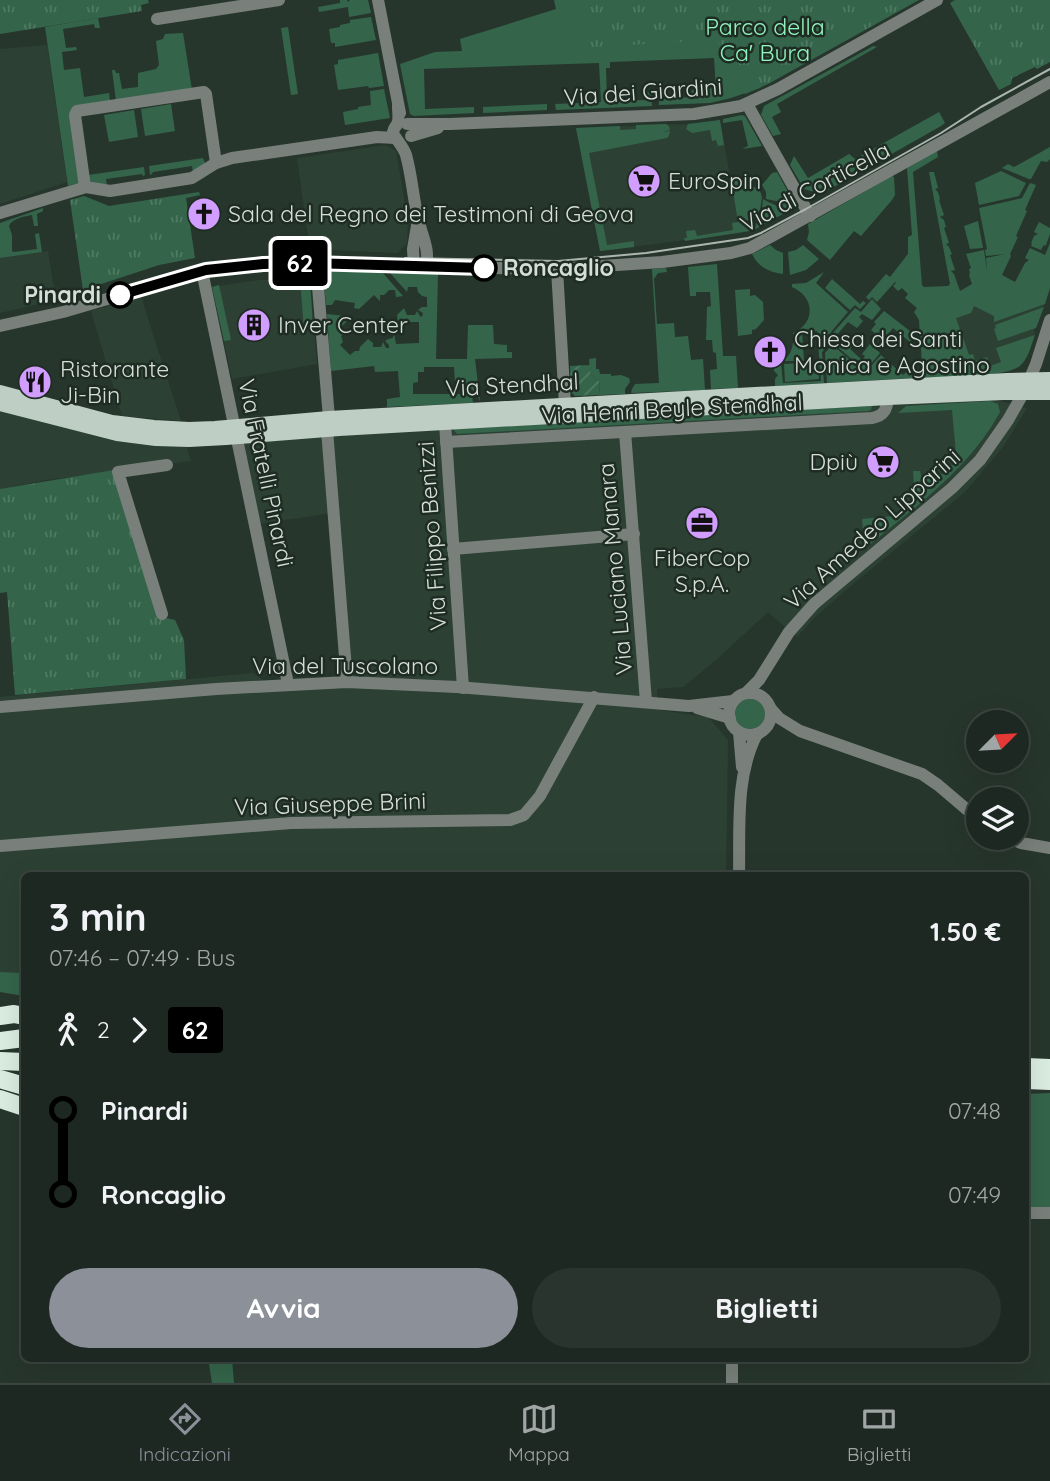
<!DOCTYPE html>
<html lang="it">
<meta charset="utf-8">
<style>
body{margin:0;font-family:Quicksand,sans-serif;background:#2a342f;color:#f1f3f6;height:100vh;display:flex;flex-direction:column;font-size:26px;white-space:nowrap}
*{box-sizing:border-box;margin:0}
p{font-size:23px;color:#a0a6a5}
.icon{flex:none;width:38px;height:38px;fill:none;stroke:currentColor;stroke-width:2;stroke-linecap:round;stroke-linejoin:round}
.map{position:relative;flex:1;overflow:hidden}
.side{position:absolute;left:21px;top:872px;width:1008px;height:490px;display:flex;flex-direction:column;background:#1d2822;border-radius:10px;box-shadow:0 7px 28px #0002,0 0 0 2px #3b4440}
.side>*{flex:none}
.badge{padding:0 14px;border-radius:5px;font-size:24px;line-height:46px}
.needle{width:46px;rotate:66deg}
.fabs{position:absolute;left:966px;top:710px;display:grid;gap:14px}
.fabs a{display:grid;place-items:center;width:63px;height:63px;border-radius:50%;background:#1d2822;box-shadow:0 7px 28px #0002,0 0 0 2px #3b4440;font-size:35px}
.map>.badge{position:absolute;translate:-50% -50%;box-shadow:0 0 0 4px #fff}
.legs{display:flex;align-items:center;gap:10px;height:77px;padding:0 28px;font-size:23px}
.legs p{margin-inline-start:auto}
.headline{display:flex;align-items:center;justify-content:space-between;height:119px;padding:0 28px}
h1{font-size:38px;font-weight:700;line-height:52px}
.button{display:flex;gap:14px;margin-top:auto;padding:14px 28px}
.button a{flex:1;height:80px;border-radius:42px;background:#8c9099;color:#fff;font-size:28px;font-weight:700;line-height:80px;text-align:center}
.button a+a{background:#2a342f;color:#f1f3f6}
ul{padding:0 28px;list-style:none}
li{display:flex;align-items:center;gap:24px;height:84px;font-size:26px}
li i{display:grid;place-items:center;width:10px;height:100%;margin:0 9px;background:currentColor}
li i::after{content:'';width:18px;height:18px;margin:-9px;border:5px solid;border-radius:50%;background:#1d2822}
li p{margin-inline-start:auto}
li:first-child i{background:linear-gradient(#0000 50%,currentColor 0)}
li:last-child i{background:linear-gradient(currentColor 50%,#0000 0)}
.menu{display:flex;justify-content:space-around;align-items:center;height:98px;border-top:2px solid #3b4440;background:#1d2822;font-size:19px;color:#a0a6a5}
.menu a{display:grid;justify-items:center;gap:4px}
.menu .on{color:#8c9099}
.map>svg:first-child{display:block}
.built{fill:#2c4134}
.grass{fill:#34654a}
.park{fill:url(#park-tufts)}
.garden{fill:url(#garden-furrows)}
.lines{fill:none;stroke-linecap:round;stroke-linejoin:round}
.minor{stroke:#79807b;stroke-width:12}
.major{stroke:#bfcec4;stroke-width:14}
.highway{stroke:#dbede1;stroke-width:18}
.tram{stroke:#acb6b0;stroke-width:2}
.line-1-casing{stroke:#fff;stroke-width:16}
.line-1{stroke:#000;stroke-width:10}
.stop-1-dot{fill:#fff;stroke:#000;stroke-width:3.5}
.labels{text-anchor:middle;stroke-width:5;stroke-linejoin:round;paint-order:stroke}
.park-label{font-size:23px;fill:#91f4bc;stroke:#1e2c23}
.street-label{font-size:23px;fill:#d5ded8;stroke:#1e2c23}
.poi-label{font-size:23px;fill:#d5ded8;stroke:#1e2c23;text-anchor:start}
.stop-label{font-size:23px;font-weight:bold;fill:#d5ded8;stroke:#1e2c23;text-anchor:start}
</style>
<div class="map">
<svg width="1050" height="1383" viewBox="0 0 1050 1383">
<defs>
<pattern id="park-tufts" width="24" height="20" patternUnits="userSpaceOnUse" patternTransform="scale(1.75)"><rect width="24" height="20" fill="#34654a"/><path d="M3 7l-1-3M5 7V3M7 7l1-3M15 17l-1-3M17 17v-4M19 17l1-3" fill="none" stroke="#507b63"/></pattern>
<pattern id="garden-furrows" width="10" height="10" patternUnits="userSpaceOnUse" patternTransform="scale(1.75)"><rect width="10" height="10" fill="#34654a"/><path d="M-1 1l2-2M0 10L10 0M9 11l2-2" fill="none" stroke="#507b63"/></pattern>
</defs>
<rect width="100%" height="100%" fill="#27362d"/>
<g class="built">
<polygon points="47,45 67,182 0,204 0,49"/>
<polygon points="720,120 740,233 600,251 576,128 688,124"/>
<polygon points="386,145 396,151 408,221 407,243 397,253 310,249 297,158"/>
<polygon points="48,251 56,300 0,313 0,258"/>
<polygon points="310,279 317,364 232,379 212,287 260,280"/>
<polygon points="1050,288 1037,326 1034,329 1035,335 1028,353 1024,361 1017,368 1005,372 923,378 917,296"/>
<polygon points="141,296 156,344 181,421 122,416 91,311"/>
<polygon points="991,399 1027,408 1003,447 965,492 852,585 814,618 797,637 768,612 717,659 683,687 657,689 658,710 708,717 728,740 726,875 24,875 24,973 0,972 0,697 253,673 267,683 347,679 332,513 257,524 244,443 333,436"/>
<polygon points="0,410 106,438 186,446 191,461 46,480 0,489"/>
</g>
<g class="grass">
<polygon points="340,0 347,0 348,2 350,0 368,0 371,13 349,17 348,7 319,12 318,7 340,3"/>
<polygon points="554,0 855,0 760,88 731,98 710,103 659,105 659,91 664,91 665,99 691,97 692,90 716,88 714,58 610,62 610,68 606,68 607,101 646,100 646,92 651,92 652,106 556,110 555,104 601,102 599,63 424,69 425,109 474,107 474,113 414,116 410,114 400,64 435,52 462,51 460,39 556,9"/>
<polygon points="371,17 376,40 335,47 335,43 331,43 329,29 340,27 340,25 350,23 350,20"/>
<polygon points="98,18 100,28 95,28 94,24 63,29 66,48 76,47 77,50 62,52 64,70 80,68 84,97 109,93 110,101 75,107 81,182 68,186 45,27"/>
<polygon points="288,27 298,94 291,95 281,28"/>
<polygon points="183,33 192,90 116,101 112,70 115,70 116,73 119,73 122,89 138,87 138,73 156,69 159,65 156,41 163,39 165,34"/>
<polygon points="873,46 877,47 777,104 781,112 772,117 781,134 773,136 761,115 764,106"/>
<polygon points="378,53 384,86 369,88 368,86 338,90 334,65 338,64 338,60"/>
<polygon points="384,89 390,118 345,125 343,112 358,109 358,107 371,105 370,91"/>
<polygon points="171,104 175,131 145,136 141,109"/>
<polygon points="547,104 547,110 483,113 483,107"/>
<polygon points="134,110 138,137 109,142 104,115"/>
<polygon points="939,112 945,123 941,126 821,194 804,189 790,165 794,156 808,178 849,154 855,159"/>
<polygon points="742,115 745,116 762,146 742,149 748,146 742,120 723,123 723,119"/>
<polygon points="720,120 724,145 718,146 716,140 712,141 710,130 692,133 686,129 688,124"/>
<polygon points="666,124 669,126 670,130 662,132 670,131 669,136 667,138 589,153 607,245 634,241 634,247 600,251 576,128 620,126 620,130 636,129 636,125"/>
<polygon points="1050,147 1050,159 1047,162 1041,161 1031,179 1029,179 1002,168 1008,164 1014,167"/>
<path d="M937,151L938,157L913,172L922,285L924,287L948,286L950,284L929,172H934L938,188L935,189L938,192L940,199L939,200L944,215L940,217L944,220L946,227L944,228L949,243L946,244L949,247L952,254L950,255L955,270L951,271L954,274L960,291L972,284L969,275L970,274L969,269L971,268L966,254L984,250L987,271L986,258L1005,254L986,256L985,250L987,249L979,208L1022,198L1030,183L1036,185L1025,210L1027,211L1016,236L1018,237L1010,254L1011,256L1002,275L1015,282L1025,263L1029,260L1025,258L1030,248L1045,255L1050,243V288L1045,304L994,322V316L974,306L971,313L956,318L969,355L973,354L975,361L987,357L990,366L1001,362L996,348L1035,335C1031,345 1029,357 1021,365C1007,378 944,376 923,378L919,320L914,312L917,308L905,298L908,294L902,288L898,291L893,286L896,283L895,282L877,302L872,297L869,300L866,297L886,274L890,277L908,254V237L912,235L907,168Z"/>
<polygon points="203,158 205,163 193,173 192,166 153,172 152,174 150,175 149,166"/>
<polygon points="144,167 145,175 143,176 142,174 106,179 107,186 89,181 88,175"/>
<polygon points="1001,171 1026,183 1019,196 979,205 975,183"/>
<polygon points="777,172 791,197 785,214 781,202 766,199 766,192 762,185 772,173"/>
<polygon points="892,176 894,177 895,195 892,200 861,236 854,231 830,260 807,240 809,232 808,224"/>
<polygon points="744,178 749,186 759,188 762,197 760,211 752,217 754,225 750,231 685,241 684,238 687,238 686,231 695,230 697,236 733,230 732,223 738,222 731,180"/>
<path d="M763,199C770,204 781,205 783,214L754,230L762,210Z"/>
<path d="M43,208V211L37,214L38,226H34L32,215C25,216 11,219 9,226L12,235V251L14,252L37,249L35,234L39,233L42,252L0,258V223Z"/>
<polygon points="978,221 983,248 970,249 964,226"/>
<polygon points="1039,222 1050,228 1050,234 1046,245 1043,246 1041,250 1031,246 1032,244 1031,243 1034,236 1038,234 1034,232"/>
<path d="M770,245L776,250L783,253V274C769,272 758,267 752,254Z"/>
<polygon points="803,245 819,259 806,270 790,275 788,252 796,250"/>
<polygon points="717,264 723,356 736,356 738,388 711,389 710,370 717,369 716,353 713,352 712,340 706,340 707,307 711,306 710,292 696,292 696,296 690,296 688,267"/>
<polygon points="666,268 667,272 658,273 654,279 657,324 674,323 675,337 688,336 691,360 703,359 705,390 631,393 632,389 635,384 659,383 652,269"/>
<polygon points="329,270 382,272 403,296 396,297 395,290 389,290 384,295 380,295 380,301 374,295 359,309 354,308 355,303 335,300 332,305 326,305 323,274"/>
<path d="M824,272L816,283L848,312L831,332L832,334L855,308L861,312L872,299L881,309L872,320L862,314L859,317L863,321L857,328L848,322L822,352L824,383L775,386V379L778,375L774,371V365L781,363L783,383L821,381L817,331L802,332L804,361H783C790,356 793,348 793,340L795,339L793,333C816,323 815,297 792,287V284L806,283Z"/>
<path d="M390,273L438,274L436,359H467L468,325H493L494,344L507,345V352H512V358L475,359L480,401C475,391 468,382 455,382L454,367H424V372H418V382L413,383V394H461V388L472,395L473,403L387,407V399L400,397L398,371L375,372L374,366L331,371L327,314L345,316L346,317V322L341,327L344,333L341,336L343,342L340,345L350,355L355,351H359L360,347L368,339L373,343V347H381L383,342L386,348H389V345L385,341L388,339L393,338V328L396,344L419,343V322H398L397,315L404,308L407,315H415L417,311L420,316L422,317L423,313L418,310L422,307H427V297L422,296L418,292L417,287H408L407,292Z"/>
<polygon points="300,279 310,279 313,329 304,330"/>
<polygon points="832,279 860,304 863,301 866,303 860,309 855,305 850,310 825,288"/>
<polygon points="219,285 231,340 224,341 212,287"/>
<polygon points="750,289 750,296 755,295 763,302 764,320 756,329 752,330 752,334 738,336 735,290"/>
<polygon points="1044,307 1036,328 998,341 994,329 996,328 995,325"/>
<polygon points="884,311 910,331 911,341 910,342 893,328 888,334 894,339 889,345 871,330 876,324 874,322"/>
<polygon points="847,337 855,343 850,349 862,360 865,356 862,354 870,344 880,353 871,364 872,365 881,355 903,375 911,369 913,378 827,383 825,353 832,345 860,368 861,367 835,345 841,338 844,341"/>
<polygon points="596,358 596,369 599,369 600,374 611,374 611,376 621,375 629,378 630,382 625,389 625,394 600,395 599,381 590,374 589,359"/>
<polygon points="818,362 819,379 785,382 784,364"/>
<path d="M990,401L998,404L1000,412C969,469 915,507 867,547L864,541L862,519L894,516L915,499L913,471H920L921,476L946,474V468H951V465L957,464L952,410L898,413L906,406Z"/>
<polygon points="872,406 871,410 868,411 457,434 453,429"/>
<circle cx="750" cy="714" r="15"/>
<polygon points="0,972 24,973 24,996 0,992"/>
<polygon points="1050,1093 1050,1208 1026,1208 1026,1094"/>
<polygon points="208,1358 232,1358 234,1383 212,1383"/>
</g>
<g class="park">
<polygon points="0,0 148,0 149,3 141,5 142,11 0,34"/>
<polygon points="576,0 919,0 768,84 745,94 717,40 591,47"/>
<polygon points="955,0 1050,0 1050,62 1037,69 1035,67 1012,78 1011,84 999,90 950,3"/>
<polygon points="199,192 200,195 186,198 195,258 159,265 83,290 70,200 84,196 109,206"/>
<polygon points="114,470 157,616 175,620 184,640 186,679 15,695 7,592 0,593 0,489"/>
</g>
<polygon class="garden" points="590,365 590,374 599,381 600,395 575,396 571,392 570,366"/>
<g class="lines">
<g class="minor">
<polyline points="378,0 400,113"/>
<polyline points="157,19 279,0"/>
<polyline points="747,104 810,216"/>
<path d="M398,106C398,111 399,118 398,122C396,128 394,126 393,132C393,136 404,147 406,155C412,176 413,198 418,219C422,236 430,249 426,267"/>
<polyline points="407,124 450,124 694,114 741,106 778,89 937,0"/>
<polyline points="411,136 438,128"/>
<polyline points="85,187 75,115 77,111 204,92 206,94 216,163"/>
<polyline points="0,213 86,187 110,191 192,178 216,163 232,158 377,137 395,138"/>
<polyline points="316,263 329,418"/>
<polyline points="414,267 413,249 418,220"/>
<polyline points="557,269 565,405"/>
<polyline points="202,271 288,684"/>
<polyline points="0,326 63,312 195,273 235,266 274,263 309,263 426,267 557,269 662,262 731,253 750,248 774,235 1050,82"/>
<polyline points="445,423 463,688"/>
<polyline points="327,430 347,682"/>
<polyline points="625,432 646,702"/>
<path d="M446,442L872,418C884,416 887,409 888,398"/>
<polyline points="453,549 634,534"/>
<polyline points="162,614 118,472 167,465"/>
<circle cx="750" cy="714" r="21"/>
<polyline points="746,693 759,680 789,632 814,604 952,488 980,460 1008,420 1024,392 1036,364 1050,320"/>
<polyline points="0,707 216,689 347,682 457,687 689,706 733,701"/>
<polyline points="697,708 730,718"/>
<polyline points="771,709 779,718 800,731 922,774 938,785 978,819"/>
<polyline points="739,732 742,767"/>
<polyline points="1009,838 1021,843 1050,848"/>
<polyline points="0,846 291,823 510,820 524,815 540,796 594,697"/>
<path d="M739,875C740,829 735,776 757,734"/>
<polyline points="1026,1213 1050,1213"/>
<polyline points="732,1383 732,1358"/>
</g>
<g class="major">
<polyline points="0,392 112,422 154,427 189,429 215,428 329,418 1007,380 1050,379"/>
<polyline points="0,404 117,434 156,439 189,440 226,438 339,429 888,398 1003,393 1050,393"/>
</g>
<g class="highway">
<polyline points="0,1016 14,1014 24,1016"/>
<polyline points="0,1041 24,1038"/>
<polyline points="0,1061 24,1062"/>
<polyline points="1026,1067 1050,1068"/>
<polyline points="0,1079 24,1086"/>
<polyline points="1026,1080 1050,1081"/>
<polyline points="0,1099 24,1107"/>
</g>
<polyline class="tram" points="405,258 558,261 646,253 748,238 761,233 806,209 941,133 981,107 1050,69"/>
</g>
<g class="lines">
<defs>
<polyline id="line-1" points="120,295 206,270 263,264 309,263 484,268"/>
</defs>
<use href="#line-1" class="line-1-casing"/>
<use href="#line-1" class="line-1"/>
</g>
<defs>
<symbol id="supermarket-disc" viewBox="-11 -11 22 22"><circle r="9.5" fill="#d19dfe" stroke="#1e2c23"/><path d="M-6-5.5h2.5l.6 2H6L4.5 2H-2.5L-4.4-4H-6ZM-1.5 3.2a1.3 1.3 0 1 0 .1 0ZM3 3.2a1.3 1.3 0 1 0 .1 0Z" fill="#111"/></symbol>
<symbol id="church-disc" viewBox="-11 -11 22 22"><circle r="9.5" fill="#d19dfe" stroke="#1e2c23"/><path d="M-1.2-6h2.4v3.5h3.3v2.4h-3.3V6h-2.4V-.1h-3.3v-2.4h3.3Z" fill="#111"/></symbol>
<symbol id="building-disc" viewBox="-11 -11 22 22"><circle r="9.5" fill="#d19dfe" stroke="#1e2c23"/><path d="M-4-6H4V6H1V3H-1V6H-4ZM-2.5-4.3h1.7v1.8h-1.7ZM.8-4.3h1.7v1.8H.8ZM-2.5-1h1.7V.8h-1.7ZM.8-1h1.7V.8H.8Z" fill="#111"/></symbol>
<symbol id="restaurant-disc" viewBox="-11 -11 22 22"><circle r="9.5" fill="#d19dfe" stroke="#1e2c23"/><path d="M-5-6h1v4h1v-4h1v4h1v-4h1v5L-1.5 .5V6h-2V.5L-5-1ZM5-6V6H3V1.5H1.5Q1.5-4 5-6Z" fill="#111"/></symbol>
<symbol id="office-disc" viewBox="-11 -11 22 22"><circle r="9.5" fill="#d19dfe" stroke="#1e2c23"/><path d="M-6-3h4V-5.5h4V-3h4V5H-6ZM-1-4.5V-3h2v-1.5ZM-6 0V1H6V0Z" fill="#111"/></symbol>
</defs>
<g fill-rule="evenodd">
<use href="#supermarket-disc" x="625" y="162" width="38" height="38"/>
<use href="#church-disc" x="185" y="195" width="38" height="38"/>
<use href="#building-disc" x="235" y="306" width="38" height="38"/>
<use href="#church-disc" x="751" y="333" width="38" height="38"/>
<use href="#restaurant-disc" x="16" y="363" width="38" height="38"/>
<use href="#supermarket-disc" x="864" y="443" width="38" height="38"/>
<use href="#office-disc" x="683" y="504" width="38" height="38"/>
</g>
<g class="stop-1-dot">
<circle cx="484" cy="268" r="12"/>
<circle cx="120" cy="295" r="12"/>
</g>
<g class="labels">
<g class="park-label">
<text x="765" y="35">Parco della<tspan x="765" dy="26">Ca' Bura</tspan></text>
</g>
<g class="street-label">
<text transform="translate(643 92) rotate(-4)" y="8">Via dei Giardini</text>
<text transform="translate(815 187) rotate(-28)" y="8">Via di Corticella</text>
<text transform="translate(512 385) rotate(-3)" y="8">Via Stendhal</text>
<text transform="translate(672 409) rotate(-3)" y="8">Via Henri Beyle Stendhal</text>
<text transform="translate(266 473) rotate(78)" y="8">Via Fratelli Pinardi</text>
<text transform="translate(872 529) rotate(-42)" y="8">Via Amedeo Lipparini</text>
<text transform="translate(432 536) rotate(-94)" y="8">Via Filippo Benizzi</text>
<text transform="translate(615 569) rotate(-95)" y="8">Via Luciano Manara</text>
<text x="345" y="674">Via del Tuscolano</text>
<text transform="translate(330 804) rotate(-2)" y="8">Via Giuseppe Brini</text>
</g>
<g class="poi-label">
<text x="668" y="189">EuroSpin</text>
<text x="228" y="222">Sala del Regno dei Testimoni di Geova</text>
<text x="278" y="333">Inver Center</text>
<text x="794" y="347">Chiesa dei Santi<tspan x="794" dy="26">Monica e Agostino</tspan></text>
<text x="60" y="377">Ristorante<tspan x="60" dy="26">Ji-Bin</tspan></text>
<text x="858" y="470" text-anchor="end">Dpiù</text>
<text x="702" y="566" text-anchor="middle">FiberCop<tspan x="702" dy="26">S.p.A.</tspan></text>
</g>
<g class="stop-label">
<text x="503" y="276">Roncaglio</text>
<text x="101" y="303" text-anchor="end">Pinardi</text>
</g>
</g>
</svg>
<div class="fabs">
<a><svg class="needle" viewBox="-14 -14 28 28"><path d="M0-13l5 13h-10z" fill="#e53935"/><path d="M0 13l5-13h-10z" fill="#a0a6a5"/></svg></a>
<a><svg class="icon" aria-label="layers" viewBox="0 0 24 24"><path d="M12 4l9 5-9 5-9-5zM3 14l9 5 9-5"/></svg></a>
</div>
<b class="badge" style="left:300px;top:263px;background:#000;color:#fff">62</b>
<section class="side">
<div class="headline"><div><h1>3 min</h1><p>07:46 – 07:49 · Bus</p></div><b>1.50 €</b></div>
<div class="legs"><svg class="icon" aria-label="walk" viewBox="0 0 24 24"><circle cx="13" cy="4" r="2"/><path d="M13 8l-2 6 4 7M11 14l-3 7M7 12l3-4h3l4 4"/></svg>2<svg class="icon" aria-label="forward" viewBox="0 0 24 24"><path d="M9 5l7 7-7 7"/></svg><b class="badge" style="background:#000;color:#fff">62</b></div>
<ul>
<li><i style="color:#000"></i><b>Pinardi</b><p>07:48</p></li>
<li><i style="color:#000"></i><b>Roncaglio</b><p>07:49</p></li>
</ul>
<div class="button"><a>Avvia</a><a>Biglietti</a></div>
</section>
</div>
<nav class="menu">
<a class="on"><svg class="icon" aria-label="directions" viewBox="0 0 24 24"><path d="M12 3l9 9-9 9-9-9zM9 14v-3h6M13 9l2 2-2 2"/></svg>Indicazioni</a>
<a><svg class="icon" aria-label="map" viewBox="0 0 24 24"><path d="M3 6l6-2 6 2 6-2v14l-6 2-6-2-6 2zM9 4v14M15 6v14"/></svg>Mappa</a>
<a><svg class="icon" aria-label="tickets" viewBox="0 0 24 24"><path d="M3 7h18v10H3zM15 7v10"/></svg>Biglietti</a>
</nav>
